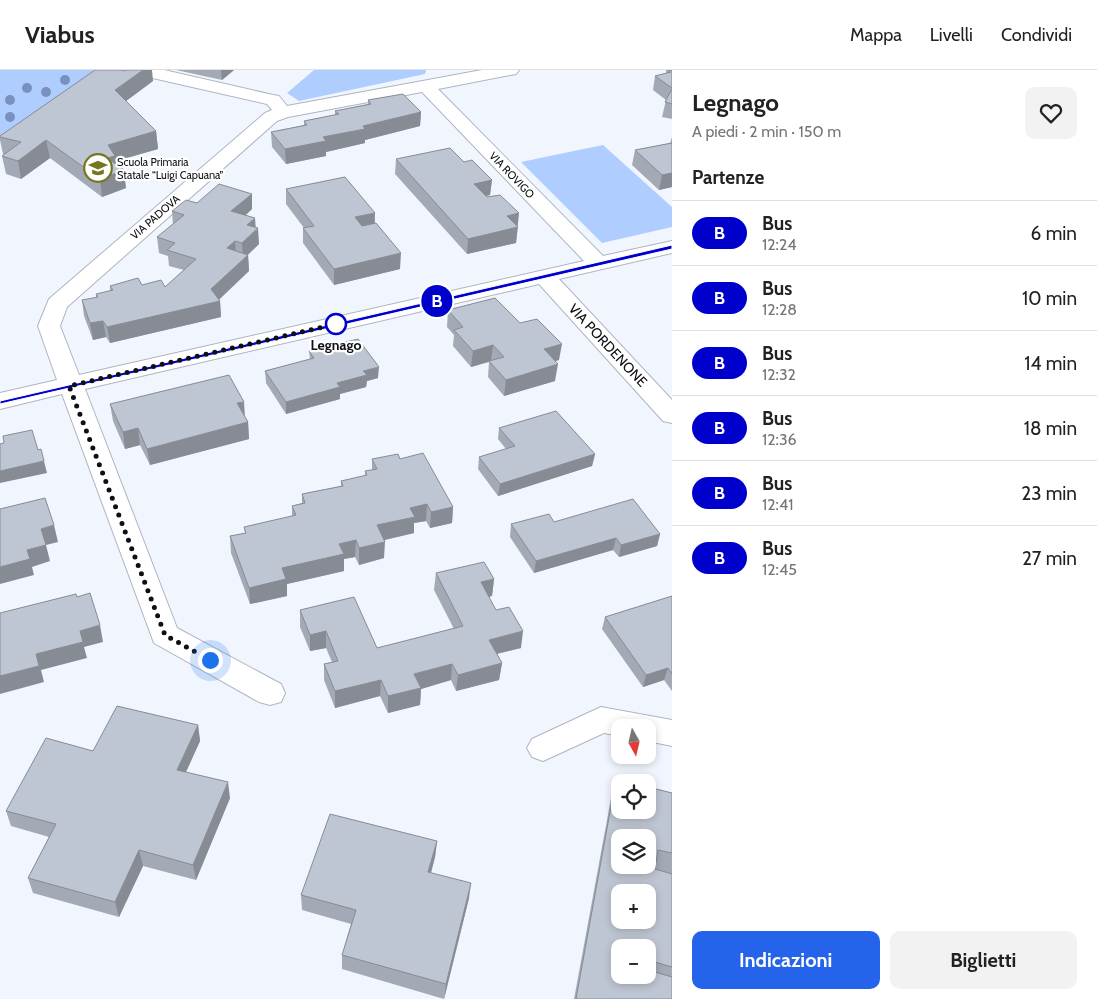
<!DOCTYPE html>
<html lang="it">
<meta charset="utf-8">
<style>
body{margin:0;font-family:Cabin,sans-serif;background:#f2f2f2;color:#222;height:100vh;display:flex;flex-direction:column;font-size:19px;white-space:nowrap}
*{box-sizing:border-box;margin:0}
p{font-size:16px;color:#767676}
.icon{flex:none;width:28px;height:28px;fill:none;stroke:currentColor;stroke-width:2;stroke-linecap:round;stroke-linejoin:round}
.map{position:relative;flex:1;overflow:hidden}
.drawer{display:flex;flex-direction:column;background:#fff;width:425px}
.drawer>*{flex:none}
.badge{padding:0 10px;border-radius:16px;font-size:18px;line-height:32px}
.needle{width:32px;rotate:172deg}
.fabs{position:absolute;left:611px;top:649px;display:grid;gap:10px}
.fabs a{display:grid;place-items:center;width:45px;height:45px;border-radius:10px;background:#fff;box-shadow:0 2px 8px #0003;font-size:25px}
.you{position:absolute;width:25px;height:25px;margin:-12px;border:4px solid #fff;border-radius:50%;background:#1a73e8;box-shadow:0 0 0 8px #1a73e833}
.map>.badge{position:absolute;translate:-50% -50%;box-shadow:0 0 0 2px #fff}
h2{padding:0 20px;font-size:19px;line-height:45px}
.round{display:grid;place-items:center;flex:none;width:52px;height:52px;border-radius:10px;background:#f2f2f2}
.head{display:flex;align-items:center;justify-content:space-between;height:85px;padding:0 20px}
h1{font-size:24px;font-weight:700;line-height:38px}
.cta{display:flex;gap:10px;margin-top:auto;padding:10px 20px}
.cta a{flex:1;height:58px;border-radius:10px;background:#2563eb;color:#fff;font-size:20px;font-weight:700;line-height:58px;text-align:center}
.cta a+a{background:#f2f2f2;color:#222}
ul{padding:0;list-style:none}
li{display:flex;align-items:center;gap:15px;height:65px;padding:0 20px;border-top:1px solid #e0e0e0}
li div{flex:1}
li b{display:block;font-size:19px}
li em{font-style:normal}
li .badge{min-width:55px;font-weight:700;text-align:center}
header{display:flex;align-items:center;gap:30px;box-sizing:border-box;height:70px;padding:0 25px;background:#fff;border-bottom:1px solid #e0e0e0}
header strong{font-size:24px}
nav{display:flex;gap:28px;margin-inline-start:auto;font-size:18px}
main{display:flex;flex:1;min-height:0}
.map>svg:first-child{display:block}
.green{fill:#b0cdff}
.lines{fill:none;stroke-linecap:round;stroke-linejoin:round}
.minor-casing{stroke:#adb5c1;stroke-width:2}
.minor{fill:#fff;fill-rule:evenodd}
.tree{fill:#7891bf}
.wall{fill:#a4aab5;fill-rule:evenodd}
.shaded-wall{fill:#868b94}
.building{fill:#bfc6d3;stroke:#868b94;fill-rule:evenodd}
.line{fill:#0000cd;stroke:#fff}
.walk{stroke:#0c0f13;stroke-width:5;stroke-dasharray:0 9}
.stop-dot{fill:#fff;stroke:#0000cd;stroke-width:2.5}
.labels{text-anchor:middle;stroke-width:4.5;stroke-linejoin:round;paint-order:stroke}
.far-poi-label{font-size:11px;fill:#0c0f13;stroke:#fff;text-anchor:start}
.far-street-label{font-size:11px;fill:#0c0f13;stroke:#fff}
.stop-label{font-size:14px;font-weight:bold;fill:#0c0f13;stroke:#fff}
.street-label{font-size:14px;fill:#0c0f13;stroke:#fff}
</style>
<header>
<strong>Viabus</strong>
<nav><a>Mappa</a><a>Livelli</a><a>Condividi</a></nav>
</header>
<main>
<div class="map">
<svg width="672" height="929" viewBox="0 0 672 929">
<rect width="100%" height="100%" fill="#f1f6fe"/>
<g class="green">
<polygon points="0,0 102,0 0,70"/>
<polygon points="314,0 426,0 426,1 425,4 299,31 287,23"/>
<polygon points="603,75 672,137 672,157 602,173 521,92"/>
</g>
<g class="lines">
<defs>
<g id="minor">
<path d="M132,0H164L273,25L279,26L287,36L482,0H519L516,4L510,5L438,19L603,186L672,171V183L559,209L672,330V353L663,351L539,214L85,319L177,558L281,614L285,623L281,632L270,635L259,632L154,573L62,324L0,339V323L57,310L38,256L49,229L265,43L272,40L267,34L135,4ZM422,22L584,191L79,305L60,256L67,237L277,51L288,47Z"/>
<polygon points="601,637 672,650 672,676 648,671 648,658 620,658 620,666 604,663 543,691 532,687 527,678 532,669"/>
</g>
</defs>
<use href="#minor" class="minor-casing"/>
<use href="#minor" class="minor"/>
</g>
<g class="tree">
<circle cx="65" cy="10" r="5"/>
<circle cx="27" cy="18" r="5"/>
<circle cx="46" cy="22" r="5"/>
<circle cx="10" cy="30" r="5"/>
<circle cx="10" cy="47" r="5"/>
</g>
<g class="wall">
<polygon points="176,0 234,0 222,10"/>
<polygon points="666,0 672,0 672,49 662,47 666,30 653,20 655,6 666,3"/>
<polygon points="153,11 126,31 156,61 158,79 116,91 117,95 126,118 102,127 50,88 21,109 6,104 2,86 4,85 3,84 0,70 0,66"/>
<polygon points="368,30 421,42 420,56 365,70 365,73 326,82 326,86 286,94 272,77 271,62 304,55 304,51 335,45 335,41 368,34"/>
<polygon points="672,67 672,117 659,120 632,95 635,80 670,73"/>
<polygon points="396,89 464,92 492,110 490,125 486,126 518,157 516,173 467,184 395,104"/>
<polygon points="286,119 375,143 375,153 400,199 334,215 303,173 303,158 304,158 286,134"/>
<polygon points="252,124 252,139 245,146 255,148 255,158 259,174 248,185 249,201 219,230 220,231 221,247 110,273 106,267 93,270 84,246 82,230 96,228 96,224 110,221 110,216 142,215 165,217 184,200 169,196 168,186 159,183 157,167 173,155 172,141 197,133"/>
<polygon points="448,240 520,253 559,290 555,291 555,311 504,326 488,307 489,292 471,297 453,276 454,265 447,257"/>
<polygon points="309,281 378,308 367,311 366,317 340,324 340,329 286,344 266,313 265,301 310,289"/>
<polygon points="110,334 245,347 248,352 249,369 150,395 140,375 125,379 113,351"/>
<polygon points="499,358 595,384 592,396 498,426 478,399 479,387 506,379 498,369"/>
<polygon points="372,389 400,389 453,437 452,453 430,458 426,451 414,453 414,463 384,470 384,488 359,495 355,487 344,489 344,501 287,514 287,526 250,534 231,483 230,466 245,463 244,457 292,446 292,436 302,433 302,424 341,416 341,411 365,406 365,401 372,400"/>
<polygon points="554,452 660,464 657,476 619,487 613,480 534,503 510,467 511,454"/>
<polygon points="436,503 494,509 492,526 488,527 496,540 521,578 497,584 502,593 499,610 456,621 451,610 421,619 420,635 388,643 380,626 335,638 324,610 324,594 332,592 326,578 310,581 300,557 300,540 377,578 454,559 434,520"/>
<polygon points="672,526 672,621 664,610 643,617 602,559 605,547"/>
<polygon points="198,655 200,671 186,702 230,728 196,810 143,796 119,847 33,823 28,808 49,767 11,756 6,741 93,681"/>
<path d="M616,709L672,723V929H574L611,728ZM648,878V905H620Z"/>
<polygon points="437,771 435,787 431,803 469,828 444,929 342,899 342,885 351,854 302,840 301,825"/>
</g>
<g class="shaded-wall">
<polygon points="143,0 152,0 153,11 118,37 115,20"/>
<polygon points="221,0 234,0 222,10"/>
<polygon points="421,42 420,56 365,70 365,73 326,82 326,86 286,94 285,79 323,67 363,56"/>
<polygon points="156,61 158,79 116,91 118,102 124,100 126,118 102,127 100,109 107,88 108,75"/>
<polygon points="46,70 50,88 21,109 18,91"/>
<polygon points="672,103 672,117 659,120 662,105"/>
<polygon points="492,110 490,125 473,129 474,114"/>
<polygon points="252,124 252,139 232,157 231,141"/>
<polygon points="375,143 374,158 355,162 355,147"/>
<polygon points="519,143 516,173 467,184 468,169 507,146"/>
<polygon points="255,148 256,161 258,158 259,174 243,189 242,173 247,155"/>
<polygon points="235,171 236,187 227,178"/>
<polygon points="401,183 400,199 334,215 334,199"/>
<polygon points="248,185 249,201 216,232 220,231 221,247 110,273 107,257 211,219"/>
<polygon points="103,251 106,267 93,270 90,253"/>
<polygon points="562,274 559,290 541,295 544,279"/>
<polygon points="493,275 491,291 471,297 473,281"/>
<polygon points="558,294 555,311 504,326 506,310"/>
<polygon points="379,297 378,308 367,311 366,317 340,324 340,329 286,344 286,332 337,313 363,301"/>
<polygon points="244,332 245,348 237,333"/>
<polygon points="248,352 249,369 150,395 147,379"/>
<polygon points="138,358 140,375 125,379 123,362"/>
<polygon points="595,384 592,396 498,426 500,414"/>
<polygon points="44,391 47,403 0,413 0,401"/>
<polygon points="427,434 426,451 414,453 414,463 376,472 377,455 410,438"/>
<polygon points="453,437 452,453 430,458 431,442"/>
<polygon points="54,455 58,472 46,475 50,491 32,497 34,505 0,514 0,497 27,480 41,459"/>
<polygon points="660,464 657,476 619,487 621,475"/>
<polygon points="616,468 613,480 534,503 536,491"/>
<polygon points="356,470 355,487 344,489 344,501 287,514 287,526 250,534 249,518 282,498 339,474"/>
<polygon points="385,472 384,488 359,495 359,478"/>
<polygon points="494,509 492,526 479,529 481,512"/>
<polygon points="100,555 103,572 84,577 87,588 41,600 44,612 0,624 0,606 36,584 80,561"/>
<polygon points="326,561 326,578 310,581 310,565"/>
<polygon points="523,561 521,578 487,586 489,570"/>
<polygon points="502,593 499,610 456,621 458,605"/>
<polygon points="452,594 451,610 421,619 420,635 388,643 388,626 414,604"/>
<polygon points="668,598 664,610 643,617 646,605"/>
<polygon points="381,610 380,626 335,638 335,621"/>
<polygon points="198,655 200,671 180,715 177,700"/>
<polygon points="228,712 230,728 196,810 193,795"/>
<polygon points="437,771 435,787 427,817 428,802"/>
<polygon points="139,780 143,796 119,847 115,832"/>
<polygon points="471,813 469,828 444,929 446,914"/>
</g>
<g class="building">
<polygon points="95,0 120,0 125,1 127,0 143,0 115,20 156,61 108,75 115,86 107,88 124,100 100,109 46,70 18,91 2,86 21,72 0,67 0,66"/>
<polygon points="668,0 672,0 672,18 655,6 671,2"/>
<polygon points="672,19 672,34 665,32"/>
<polygon points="403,24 421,42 363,56 365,59 323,67 326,71 285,79 271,62 307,55 304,51 339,44 335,41 371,34 368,30"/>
<polygon points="672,73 672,103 662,105 635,80"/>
<polygon points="450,78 464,92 472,90 492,110 474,114 487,127 500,125 519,143 507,146 518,157 468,169 396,89"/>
<polygon points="345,107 375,143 355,147 362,156 376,153 401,183 334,199 303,158 314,156 286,119"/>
<polygon points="219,114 252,124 231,141 255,148 247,155 258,158 242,173 235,171 227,178 248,185 211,219 220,231 107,257 103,251 90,253 82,230 98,227 96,224 113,220 110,216 138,208 142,215 161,210 165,217 196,189 167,180 175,173 157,167 184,145 172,141 186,130 197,133"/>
<polygon points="495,228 520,253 537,249 562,274 544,279 558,294 506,310 489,291 504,287 493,275 473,281 454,260 463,257 448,240"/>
<polygon points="358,269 379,297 363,301 367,305 337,313 340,317 286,332 265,301 314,288 309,281"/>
<polygon points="229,305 244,332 237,333 248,352 147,379 138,358 123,362 110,334"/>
<polygon points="556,341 595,384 500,414 479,387 515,376 499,358"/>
<polygon points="32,360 38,380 41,379 44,391 0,401 0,374 4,373 3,366"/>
<polygon points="423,383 453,437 431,442 427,434 410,438 415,447 377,455 385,472 359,478 356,470 339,474 344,484 282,498 286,509 249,518 230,466 246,463 244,457 296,445 292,436 305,433 302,424 343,416 341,411 367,405 365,401 377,399 372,389 398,384 400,389"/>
<polygon points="45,428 54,455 41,459 46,475 27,480 30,489 0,497 0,439"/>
<polygon points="633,429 660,464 621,475 616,468 536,491 511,454 549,444 554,452"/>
<polygon points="484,492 494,509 481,512 496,540 509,537 523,561 489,570 502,593 458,605 452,594 414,604 421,618 388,626 381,610 335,621 324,594 338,591 326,561 310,565 300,540 354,527 377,578 463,556 436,503"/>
<polygon points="90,523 100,555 80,561 83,572 36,584 39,596 0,606 0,543 76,524 77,527"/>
<polygon points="672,526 672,604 668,598 646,605 605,547"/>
<polygon points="117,636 198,655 177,700 228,712 193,795 139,780 115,832 28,808 56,754 6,741 46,668 93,681"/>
<path d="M616,709L631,712H620V740H648V717L672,723V783L658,780L655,799L672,804V897L648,890V878H620V905H648V900L672,907V929H576ZM620,768H648V795H620ZM620,822H648V850H620Z"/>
<polygon points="330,744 437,771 428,802 471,813 446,914 342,885 356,840 301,825"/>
</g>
<polygon class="line" points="672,175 672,179 0,334 0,331"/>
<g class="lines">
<polyline class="walk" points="210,590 165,565 69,316 336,254"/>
</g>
<defs>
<symbol id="school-ring" viewBox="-11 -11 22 22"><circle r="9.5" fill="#fff" stroke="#74771e" stroke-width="1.5"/><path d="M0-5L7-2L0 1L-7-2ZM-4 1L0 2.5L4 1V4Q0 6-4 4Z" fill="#74771e"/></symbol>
</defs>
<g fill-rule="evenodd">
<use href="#school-ring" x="82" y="82" width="32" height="32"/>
</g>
<circle class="stop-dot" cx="336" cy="254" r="10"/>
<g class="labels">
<g class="far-poi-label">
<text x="117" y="96">Scuola Primaria<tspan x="117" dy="13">Statale “Luigi Capuana”</tspan></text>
</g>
<g class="far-street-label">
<text transform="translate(512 105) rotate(46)" y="4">VIA ROVIGO</text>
<text transform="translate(155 147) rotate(-41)" y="4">VIA PADOVA</text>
</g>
<g class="stop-label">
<text x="336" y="280">Legnago</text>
</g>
<g class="street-label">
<text transform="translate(608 275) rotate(47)" y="5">VIA PORDENONE</text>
</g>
</g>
</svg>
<div class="fabs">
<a><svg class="needle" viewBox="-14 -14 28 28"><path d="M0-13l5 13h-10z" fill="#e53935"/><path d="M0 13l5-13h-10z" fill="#767676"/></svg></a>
<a><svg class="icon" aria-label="locate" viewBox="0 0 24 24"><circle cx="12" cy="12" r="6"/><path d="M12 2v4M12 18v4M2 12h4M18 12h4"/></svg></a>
<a><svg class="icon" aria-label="layers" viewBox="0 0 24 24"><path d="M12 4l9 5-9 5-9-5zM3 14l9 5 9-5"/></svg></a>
<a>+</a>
<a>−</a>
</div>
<div class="you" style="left:210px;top:590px"></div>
<b class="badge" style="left:437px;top:231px;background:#0000cd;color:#fff">B</b>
</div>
<section class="drawer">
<div class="head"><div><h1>Legnago</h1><p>A piedi · 2 min · 150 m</p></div><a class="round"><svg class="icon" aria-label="heart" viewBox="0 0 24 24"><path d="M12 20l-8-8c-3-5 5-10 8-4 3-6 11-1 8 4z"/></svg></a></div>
<h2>Partenze</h2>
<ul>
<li><span class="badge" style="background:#0000cd;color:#fff">B</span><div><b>Bus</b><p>12:24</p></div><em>6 min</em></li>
<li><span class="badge" style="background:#0000cd;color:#fff">B</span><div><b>Bus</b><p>12:28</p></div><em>10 min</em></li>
<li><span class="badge" style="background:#0000cd;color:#fff">B</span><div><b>Bus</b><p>12:32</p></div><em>14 min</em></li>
<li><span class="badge" style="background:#0000cd;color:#fff">B</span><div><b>Bus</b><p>12:36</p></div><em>18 min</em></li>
<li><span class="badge" style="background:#0000cd;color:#fff">B</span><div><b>Bus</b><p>12:41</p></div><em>23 min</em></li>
<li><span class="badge" style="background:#0000cd;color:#fff">B</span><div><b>Bus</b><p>12:45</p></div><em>27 min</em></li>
</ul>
<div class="cta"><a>Indicazioni</a><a>Biglietti</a></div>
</section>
</main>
